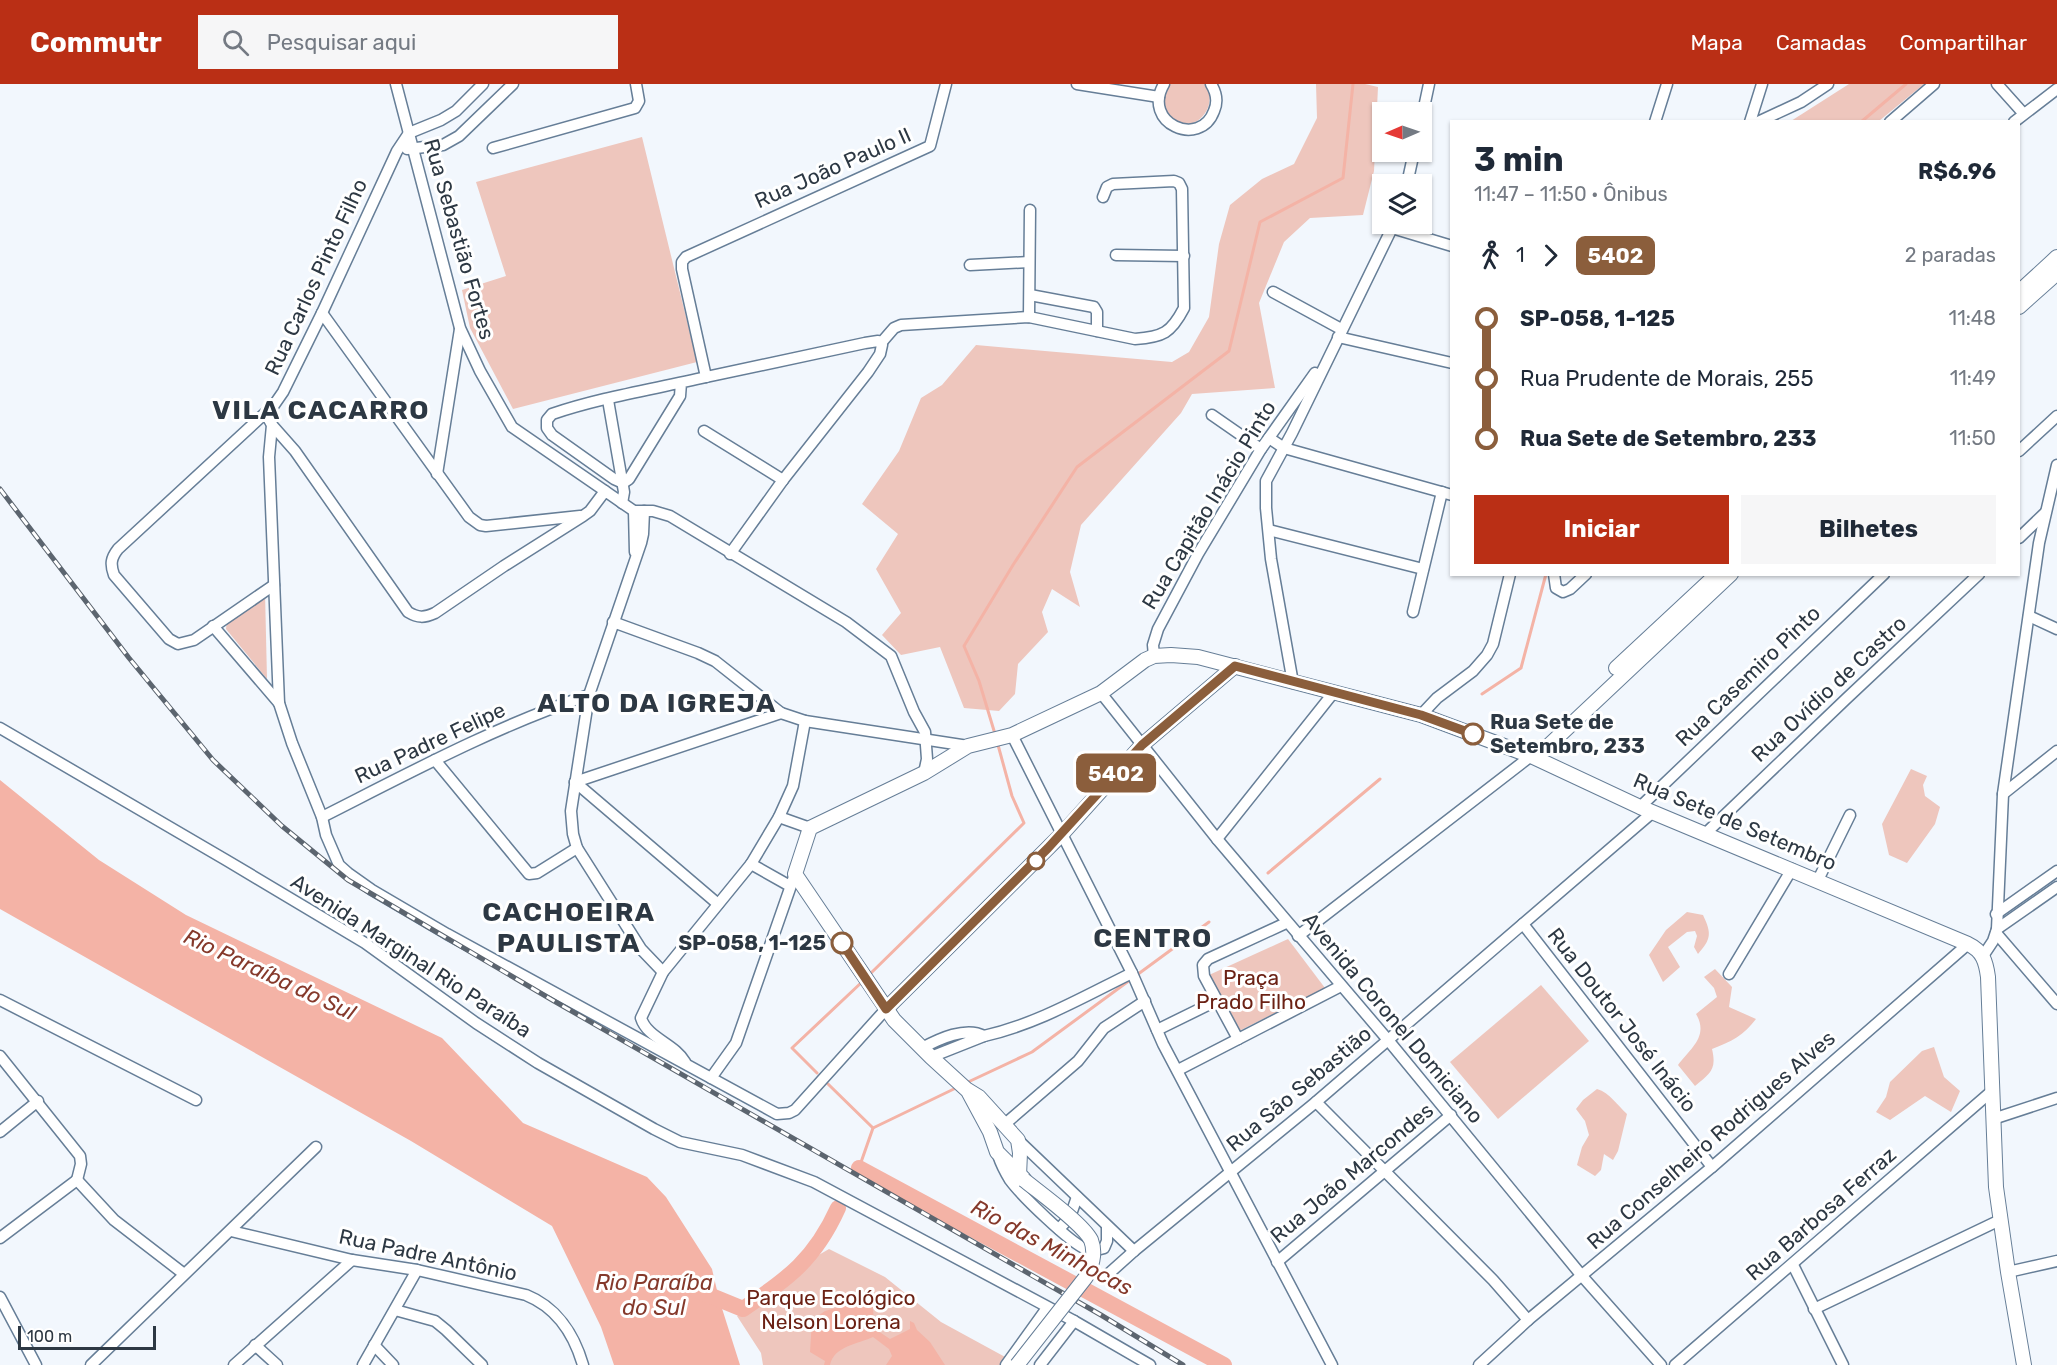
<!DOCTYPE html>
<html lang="pt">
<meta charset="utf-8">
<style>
body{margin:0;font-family:Rubik,sans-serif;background:#f6f6f7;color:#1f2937;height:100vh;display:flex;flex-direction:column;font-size:22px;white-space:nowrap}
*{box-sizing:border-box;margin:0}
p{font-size:20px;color:#747a83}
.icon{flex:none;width:33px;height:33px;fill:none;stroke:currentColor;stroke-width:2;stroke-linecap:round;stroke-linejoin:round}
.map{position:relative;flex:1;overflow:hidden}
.drawer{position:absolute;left:1450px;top:36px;width:570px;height:456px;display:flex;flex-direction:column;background:#fff;border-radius:0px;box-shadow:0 2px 4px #0004}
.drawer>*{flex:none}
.badge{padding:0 12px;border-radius:9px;font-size:21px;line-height:39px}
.needle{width:39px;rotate:268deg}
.tools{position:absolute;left:1372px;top:18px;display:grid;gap:12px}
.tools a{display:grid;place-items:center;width:60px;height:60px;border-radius:0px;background:#fff;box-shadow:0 2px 4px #0004;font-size:30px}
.scale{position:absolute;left:18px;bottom:15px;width:138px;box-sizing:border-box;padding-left:6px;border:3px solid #2d3843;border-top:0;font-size:16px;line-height:21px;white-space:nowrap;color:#2d3843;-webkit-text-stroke:4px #fff;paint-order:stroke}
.map>.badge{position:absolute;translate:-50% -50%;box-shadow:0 0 0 3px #fff}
.legs{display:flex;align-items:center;gap:9px;height:66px;padding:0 24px;font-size:20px}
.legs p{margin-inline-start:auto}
.headline{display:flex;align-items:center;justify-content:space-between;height:102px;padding:0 24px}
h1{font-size:33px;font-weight:700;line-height:45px}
.cta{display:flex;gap:12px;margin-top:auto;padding:12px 24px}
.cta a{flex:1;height:69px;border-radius:0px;background:#ba2f15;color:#fff;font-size:24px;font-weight:700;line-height:69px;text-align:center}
.cta a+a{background:#f6f6f7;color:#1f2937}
ul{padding:0 24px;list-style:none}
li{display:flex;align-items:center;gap:21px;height:60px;font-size:22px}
li i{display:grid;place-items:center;width:9px;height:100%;margin:0 8px;background:currentColor}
li i::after{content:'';width:15px;height:15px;margin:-8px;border:4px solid;border-radius:50%;background:#fff}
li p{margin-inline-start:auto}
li:first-child i{background:linear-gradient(#0000 50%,currentColor 0)}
li:last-child i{background:linear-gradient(currentColor 50%,#0000 0)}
header{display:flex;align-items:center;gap:36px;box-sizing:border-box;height:84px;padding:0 30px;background:#ba2f15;color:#fff}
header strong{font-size:28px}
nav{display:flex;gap:33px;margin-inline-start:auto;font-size:21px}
.search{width:420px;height:54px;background:#f6f6f7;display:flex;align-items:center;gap:15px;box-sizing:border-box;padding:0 21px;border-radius:0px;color:#747a83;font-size:22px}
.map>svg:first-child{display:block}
.green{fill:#eec6bd}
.water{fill:#f4b3a6}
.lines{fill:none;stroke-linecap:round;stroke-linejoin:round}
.stream{stroke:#f4b3a6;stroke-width:3}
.river{stroke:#f4b3a6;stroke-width:16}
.minor-casing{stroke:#667e97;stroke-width:13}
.major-casing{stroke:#667e97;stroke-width:16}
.minor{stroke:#fff;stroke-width:10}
.major{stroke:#fff;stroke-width:14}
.rail-casing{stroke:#5c656f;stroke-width:5}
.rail{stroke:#fff;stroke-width:3;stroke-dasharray:9;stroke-linecap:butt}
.major-bridge-casing{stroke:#667e97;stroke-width:16;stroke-linecap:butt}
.major-bridge{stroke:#fff;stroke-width:14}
.line-1-casing{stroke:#fff;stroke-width:14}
.line-1{stroke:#8b5e3c;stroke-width:9}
.stop-1-dot{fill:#fff;stroke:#8b5e3c;stroke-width:3}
.labels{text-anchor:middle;stroke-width:6;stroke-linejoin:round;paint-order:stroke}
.street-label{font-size:21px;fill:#2d3843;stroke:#fff}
.stop-label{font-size:21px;font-weight:bold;fill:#2d3843;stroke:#fff;text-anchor:start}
.park-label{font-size:21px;fill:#6b2114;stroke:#fff}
.water-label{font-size:22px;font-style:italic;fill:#85392b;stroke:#fff}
.district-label{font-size:27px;font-weight:bold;letter-spacing:1.5px;fill:#2d3843;stroke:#fff}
</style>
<header>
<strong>Commutr</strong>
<div class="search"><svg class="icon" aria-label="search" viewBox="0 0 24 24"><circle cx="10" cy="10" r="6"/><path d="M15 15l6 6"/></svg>Pesquisar aqui</div>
<nav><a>Mapa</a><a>Camadas</a><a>Compartilhar</a></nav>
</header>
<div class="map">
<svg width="2057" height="1281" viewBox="0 0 2057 1281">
<rect width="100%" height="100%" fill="#f2f7fd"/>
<g class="green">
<path d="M1167,0H1205C1221,24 1192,53 1172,34C1168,31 1165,26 1163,22Z"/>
<polygon points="1316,0 1365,0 1378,3 1374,87 1363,131 1310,134 1284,158 1259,219 1275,304 1192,310 1181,329 1081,441 1070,488 1080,523 1052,505 1042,528 1048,548 1018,580 1015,610 999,627 964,624 940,563 901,571 882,551 901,529 876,485 898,450 862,420 899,367 921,314 942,301 976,261 1172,278 1189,268 1209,233 1219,160 1230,121 1262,95 1294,80 1317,34"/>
<polygon points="1849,0 1924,0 1879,37 1791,37"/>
<polygon points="642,53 697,278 513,325 470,244 462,206 506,192 476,98"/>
<polygon points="265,508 267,595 226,545 227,537"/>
<polygon points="1911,685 1927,692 1923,701 1925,712 1940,723 1935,740 1907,779 1889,771 1882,740"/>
<path d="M1687,828L1703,831C1712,850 1711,855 1698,870L1694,863L1697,852L1695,847L1687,848L1668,863L1680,883L1663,898L1649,871L1666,846Z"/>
<polygon points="1288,855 1325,904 1239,947 1209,891"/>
<path d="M1715,885L1732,903L1729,923L1756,935C1744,951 1731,958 1712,965C1717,986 1710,989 1695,1002L1678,981C1691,964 1709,952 1696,930L1717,913L1714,904L1704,893Z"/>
<polygon points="1541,901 1589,957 1498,1035 1450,978"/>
<polygon points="1934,963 1944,993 1960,1007 1951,1028 1925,1012 1890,1036 1876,1028 1886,1013 1890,998 1922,967"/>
<path d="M1597,1005C1610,1009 1617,1021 1627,1030L1618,1067L1613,1076L1604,1070L1601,1086L1595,1092L1577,1081L1582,1063L1589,1051L1585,1037L1576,1025L1583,1016Z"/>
<polygon points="829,1165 885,1193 941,1238 1007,1274 1000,1281 763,1281 761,1269 737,1232 767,1209 786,1190"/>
</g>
<g class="water">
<polygon points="0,696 99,776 186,831 442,954 523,1039 647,1093 666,1113 712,1185 719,1215 740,1281 614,1281 601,1243 552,1142 411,1057 0,825"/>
<path d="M865,1216H872L875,1245L890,1255L910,1245V1237L914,1239L917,1246L930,1258L945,1281H886L892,1272L889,1265L873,1253C858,1260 834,1262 830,1281H824L825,1277L810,1268L812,1236L825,1227Z"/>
</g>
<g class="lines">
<g class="stream">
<polyline points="1861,38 1906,0"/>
<polyline points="1482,610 1521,584 1546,490"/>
<polyline points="995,650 979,597 964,562 1013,481 1077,383 1229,267 1260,138 1343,94 1353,0"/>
<polyline points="1268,789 1380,695"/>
<polyline points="870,890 1024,739 1012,712 998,661"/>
<polyline points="817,989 792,964 862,898"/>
<polyline points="966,999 1032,968 1209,838"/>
<polyline points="828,1000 873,1044"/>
<polyline points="859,1084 873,1044 958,1003"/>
</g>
<g class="river">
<polyline points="859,1084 1224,1281"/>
<path d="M699,1207L743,1225C788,1195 815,1175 838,1124"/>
</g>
<defs>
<g id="minor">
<polyline points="396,0 460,244 480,287 512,343 605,407"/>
<polyline points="1077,0 1159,13"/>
<path d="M1164,0C1141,39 1200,65 1214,27C1218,18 1216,8 1211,0"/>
<polyline points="1997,0 2023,29"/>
<polyline points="1422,33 1429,0"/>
<polyline points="1655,38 1667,0"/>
<polyline points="1750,38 1762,0"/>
<polyline points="1758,38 1801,18 1828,0"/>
<polyline points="1890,38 1934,0"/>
<polyline points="2014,38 2057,5"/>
<polyline points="493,64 635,24 639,17 636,0"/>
<polyline points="407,65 443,61 459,52 513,0"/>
<polyline points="1407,100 1414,68"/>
<polyline points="1392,144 1452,162"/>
<polyline points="1116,171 1184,172"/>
<polyline points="970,181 1029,178"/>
<polyline points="1273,208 1341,245"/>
<polyline points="1030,211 1094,223 1097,228 1097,247"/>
<polyline points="322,229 469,433 480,441 486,442 580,432"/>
<polyline points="1029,233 1030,126"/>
<polyline points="1338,253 1452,279"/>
<path d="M881,259L894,244L901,241L1029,233L1135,255C1163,253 1171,249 1184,224L1182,105L1179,99L1174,97L1113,100L1107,103L1103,113"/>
<polyline points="706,293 682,185 682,178 686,173 930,62 946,0"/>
<path d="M681,299L680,312L629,395L623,399L614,395L552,351L547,344V336L552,330C602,313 655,305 706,293L865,259L878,257L882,261L880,270L868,288L783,396L730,470"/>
<polyline points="608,316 624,408 622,419"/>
<polyline points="266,330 272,341 269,373 279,619 292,659 322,733 326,751 339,781 348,789 372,806 447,850 777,1030 789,1029 795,1026 886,925"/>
<polyline points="1212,331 1261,365"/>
<path d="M272,341L295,367L408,528C418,534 424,534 435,529L504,482L583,432L590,427L605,407L634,427H653L670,432L846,538L891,572L914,628L925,648L927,675L924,689"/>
<polyline points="704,347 783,396"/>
<polyline points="1269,354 1284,364 1452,411"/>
<polyline points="2019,367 2057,332"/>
<polyline points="437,390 460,245"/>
<polyline points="634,427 635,468"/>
<polyline points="644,427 643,450 641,459 589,611 571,727 573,750 577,764 641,865 663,888"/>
<polyline points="1269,446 1423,485"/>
<polyline points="2019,454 2045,429"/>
<polyline points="1554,490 1556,504 1563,508 1570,505 1586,490"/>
<path d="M274,501L194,556L178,560L169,555L114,491C110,480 111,474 118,465L274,321L283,308L322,229L397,67L409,49L441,36L456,27L483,0"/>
<polyline points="1413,528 1442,408"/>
<polyline points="2029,532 2057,545"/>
<polyline points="613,538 698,569 715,577 781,629"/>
<polyline points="213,542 279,619"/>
<polyline points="1154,572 1153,561 1158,545 1198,470 1261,365 1315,289"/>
<polyline points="1293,599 1271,475 1266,424 1266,397 1292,349 1394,140"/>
<polyline points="1101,609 1217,755 1388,956 1582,1192 1661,1281"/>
<polyline points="1421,631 1437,614 1473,587 1487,571 1493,560 1510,490"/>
<polyline points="0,644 226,776 365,859 476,939 538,979 654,1045 680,1058 742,1071 814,1098 1074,1237 1150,1281"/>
<polyline points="1012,651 1132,889 1163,960 1332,1281"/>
<polyline points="435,676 529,790 537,789 577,764"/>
<polyline points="575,698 781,629 805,637 968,662"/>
<polyline points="575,698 718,820"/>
<polyline points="2003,710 2057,667"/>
<polyline points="1640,723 1884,490"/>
<path d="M322,733C409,689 496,642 589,611"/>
<polyline points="779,733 810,744"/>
<polyline points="1706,749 1846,615 1979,490"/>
<polyline points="1217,755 1334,608"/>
<polyline points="751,780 790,802"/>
<polyline points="1818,796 1850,731"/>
<polyline points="1996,830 2057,787"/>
<polyline points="1523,840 1712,1083"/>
<polyline points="1997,845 2057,803"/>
<polyline points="1996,849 2057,920"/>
<polyline points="1298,852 1531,672"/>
<polyline points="1983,872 1993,857 1997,845 2003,710 2039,459 2057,381"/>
<polyline points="1729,890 1792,785"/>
<polyline points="0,916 196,1016"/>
<polyline points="1157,946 1216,917"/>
<path d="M984,952C1037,940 1083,913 1132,889"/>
<polyline points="1238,955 1204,892 1203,881 1208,875 1286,839"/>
<path d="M922,964C939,955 966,942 984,952L931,973"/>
<polyline points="0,972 80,1072 81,1080 77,1096"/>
<path d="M685,978C675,960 647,954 641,934L663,888L751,780L779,733L793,702L805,637"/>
<polyline points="1178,986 1341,902"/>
<polyline points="711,994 736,959 795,790"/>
<polyline points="1316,1018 1493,1196 1528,1236"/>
<polyline points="1993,1035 2057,1014"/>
<polyline points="1005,1040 1078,977 1104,944 1145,917"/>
<polyline points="0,1048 38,1017"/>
<polyline points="1018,1056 1134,1167"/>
<path d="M998,1071C1001,1080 1005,1088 1010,1096C1021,1111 1070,1159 1086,1165C1092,1167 1098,1166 1104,1164L1107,1157V1143"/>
<polyline points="77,1096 114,1136 184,1190"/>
<polyline points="1059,1145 1070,1133 1077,1113"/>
<path d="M231,1147L352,1176L417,1186L526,1211C556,1223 574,1250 583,1281"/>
<polyline points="0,1154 77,1096"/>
<polyline points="1277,1178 1451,1031"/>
<polyline points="1793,1181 1843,1281"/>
<polyline points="2008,1188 2057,1177"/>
<polyline points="1105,1193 1134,1167 1316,1018 1653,728"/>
<polyline points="0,1213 36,1281"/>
<polyline points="1814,1225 2000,1136"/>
<polyline points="395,1226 435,1237 446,1246 482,1281"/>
<polyline points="255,1261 277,1281"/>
<polyline points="374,1261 393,1281"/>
<polyline points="91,1281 316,1063"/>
<polyline points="234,1281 352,1176"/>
<polyline points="363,1281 417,1186"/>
<polyline points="1006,1281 1047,1224"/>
<polyline points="1040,1281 1074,1237"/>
<polyline points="1479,1281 1528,1236 1712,1083 1968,860"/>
<polyline points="1675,1281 1992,1007"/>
</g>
<g id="major">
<polyline points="2019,208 2057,173"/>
<polyline points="2019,223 2057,189"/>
<polyline points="1616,584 1717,490"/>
<polyline points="1531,672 1545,665 1731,490"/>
<polyline points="886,925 1062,750 1142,661 1235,582"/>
<polyline points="969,1009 990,1048 997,1068 1024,1095"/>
<path d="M1019,1092L1020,1069L1018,1056L979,1013L966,1005L931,973L894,936L795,790L810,744L924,689L968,662L1012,651L1101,609L1145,576L1154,572L1171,571L1198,573L1421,631L1531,672L1640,723L1968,860C1983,867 1986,878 1988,893L1996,1103L2008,1188L2024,1281"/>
</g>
</defs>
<use href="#minor" class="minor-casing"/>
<use href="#major" class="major-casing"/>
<use href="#minor" class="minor"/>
<use href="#major" class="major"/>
<defs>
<polyline id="rail" points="0,405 129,574 213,676 282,742 348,796 554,917 1101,1231 1183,1281"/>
</defs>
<use href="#rail" class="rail-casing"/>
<use href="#rail" class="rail"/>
<defs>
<path id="major-bridge" d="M1017,1281L1086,1193C1092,1182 1096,1169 1091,1156C1082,1139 1040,1109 1024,1096"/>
</defs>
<use href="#major-bridge" class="major-bridge-casing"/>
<use href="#major-bridge" class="major-bridge"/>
</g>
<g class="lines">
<defs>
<polyline id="line-1" points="842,859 886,925 1048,764 1142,661 1235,582 1421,631 1473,650"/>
</defs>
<use href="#line-1" class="line-1-casing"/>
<use href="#line-1" class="line-1"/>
</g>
<g class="stop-1-dot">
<circle cx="1473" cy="650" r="10"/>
<circle cx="1036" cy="777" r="8"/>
<circle cx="842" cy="859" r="10"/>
</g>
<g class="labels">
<g class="street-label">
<text transform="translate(833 84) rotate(-24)" y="7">Rua João Paulo II</text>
<text transform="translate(459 155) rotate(74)" y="7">Rua Sebastião Fortes</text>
<text transform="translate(316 193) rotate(-65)" y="7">Rua Carlos Pinto Filho</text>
<text transform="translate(1209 421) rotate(-59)" y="7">Rua Capitão Inácio Pinto</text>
<text transform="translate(1748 592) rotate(-44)" y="7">Rua Casemiro Pinto</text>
<text transform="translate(1829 605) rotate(-43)" y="7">Rua Ovídio de Castro</text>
<text transform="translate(430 659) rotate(-25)" y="7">Rua Padre Felipe</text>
<text transform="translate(1735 738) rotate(23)" y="7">Rua Sete de Setembro</text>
<text transform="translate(411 872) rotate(33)" y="7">Avenida Marginal Rio Paraíba</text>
<text transform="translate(1393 934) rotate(50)" y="7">Avenida Coronel Domiciano</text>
<text transform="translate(1622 936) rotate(52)" y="7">Rua Doutor José Inácio</text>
<text transform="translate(1299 1005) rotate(-40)" y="7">Rua São Sebastião</text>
<text transform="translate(1711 1056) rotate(-41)" y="7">Rua Conselheiro Rodrigues Alves</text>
<text transform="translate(1352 1089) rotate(-40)" y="7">Rua João Marcondes</text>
<text transform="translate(1821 1130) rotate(-41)" y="7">Rua Barbosa Ferraz</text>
<text transform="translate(428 1171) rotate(12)" y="7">Rua Padre Antônio</text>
</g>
<g class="stop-label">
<text x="1490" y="645">Rua Sete de<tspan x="1490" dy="24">Setembro, 233</tspan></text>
<text x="826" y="866" text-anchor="end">SP-058, 1-125</text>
</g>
<g class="park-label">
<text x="1251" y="901">Praça<tspan x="1251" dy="24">Prado Filho</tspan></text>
<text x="831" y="1221">Parque Ecológico<tspan x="831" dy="24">Nelson Lorena</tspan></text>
</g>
<g class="water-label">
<text transform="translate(270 890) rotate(25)" y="8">Rio Paraíba do Sul</text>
<text transform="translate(1052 1163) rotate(28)" y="8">Rio das Minhocas</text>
<text x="654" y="1206">Rio Paraíba<tspan x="654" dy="25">do Sul</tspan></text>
</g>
<g class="district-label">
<text x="321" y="335">VILA CACARRO</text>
<text x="657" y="628">ALTO DA IGREJA</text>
<text x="569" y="837">CACHOEIRA<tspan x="569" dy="31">PAULISTA</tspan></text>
<text x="1153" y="863">CENTRO</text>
</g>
</g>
</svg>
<div class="tools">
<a><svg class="needle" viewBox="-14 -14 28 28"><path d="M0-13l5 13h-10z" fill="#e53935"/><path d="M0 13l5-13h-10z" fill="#747a83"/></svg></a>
<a><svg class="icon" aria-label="layers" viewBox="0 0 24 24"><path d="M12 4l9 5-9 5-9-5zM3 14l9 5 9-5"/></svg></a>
</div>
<div class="scale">100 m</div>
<b class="badge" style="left:1116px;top:689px;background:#8b5e3c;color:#fff">5402</b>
<section class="drawer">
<div class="headline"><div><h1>3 min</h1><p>11:47 – 11:50 · Ônibus</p></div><b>R$6.96</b></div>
<div class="legs"><svg class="icon" aria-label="walk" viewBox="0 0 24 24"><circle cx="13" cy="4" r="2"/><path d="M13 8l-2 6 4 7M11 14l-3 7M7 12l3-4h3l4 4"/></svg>1<svg class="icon" aria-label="forward" viewBox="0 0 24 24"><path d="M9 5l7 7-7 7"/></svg><b class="badge" style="background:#8b5e3c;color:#fff">5402</b><p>2 paradas</p></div>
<ul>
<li><i style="color:#8b5e3c"></i><b>SP-058, 1-125</b><p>11:48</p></li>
<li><i style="color:#8b5e3c"></i><span>Rua Prudente de Morais, 255</span><p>11:49</p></li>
<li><i style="color:#8b5e3c"></i><b>Rua Sete de Setembro, 233</b><p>11:50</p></li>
</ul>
<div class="cta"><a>Iniciar</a><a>Bilhetes</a></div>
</section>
</div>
